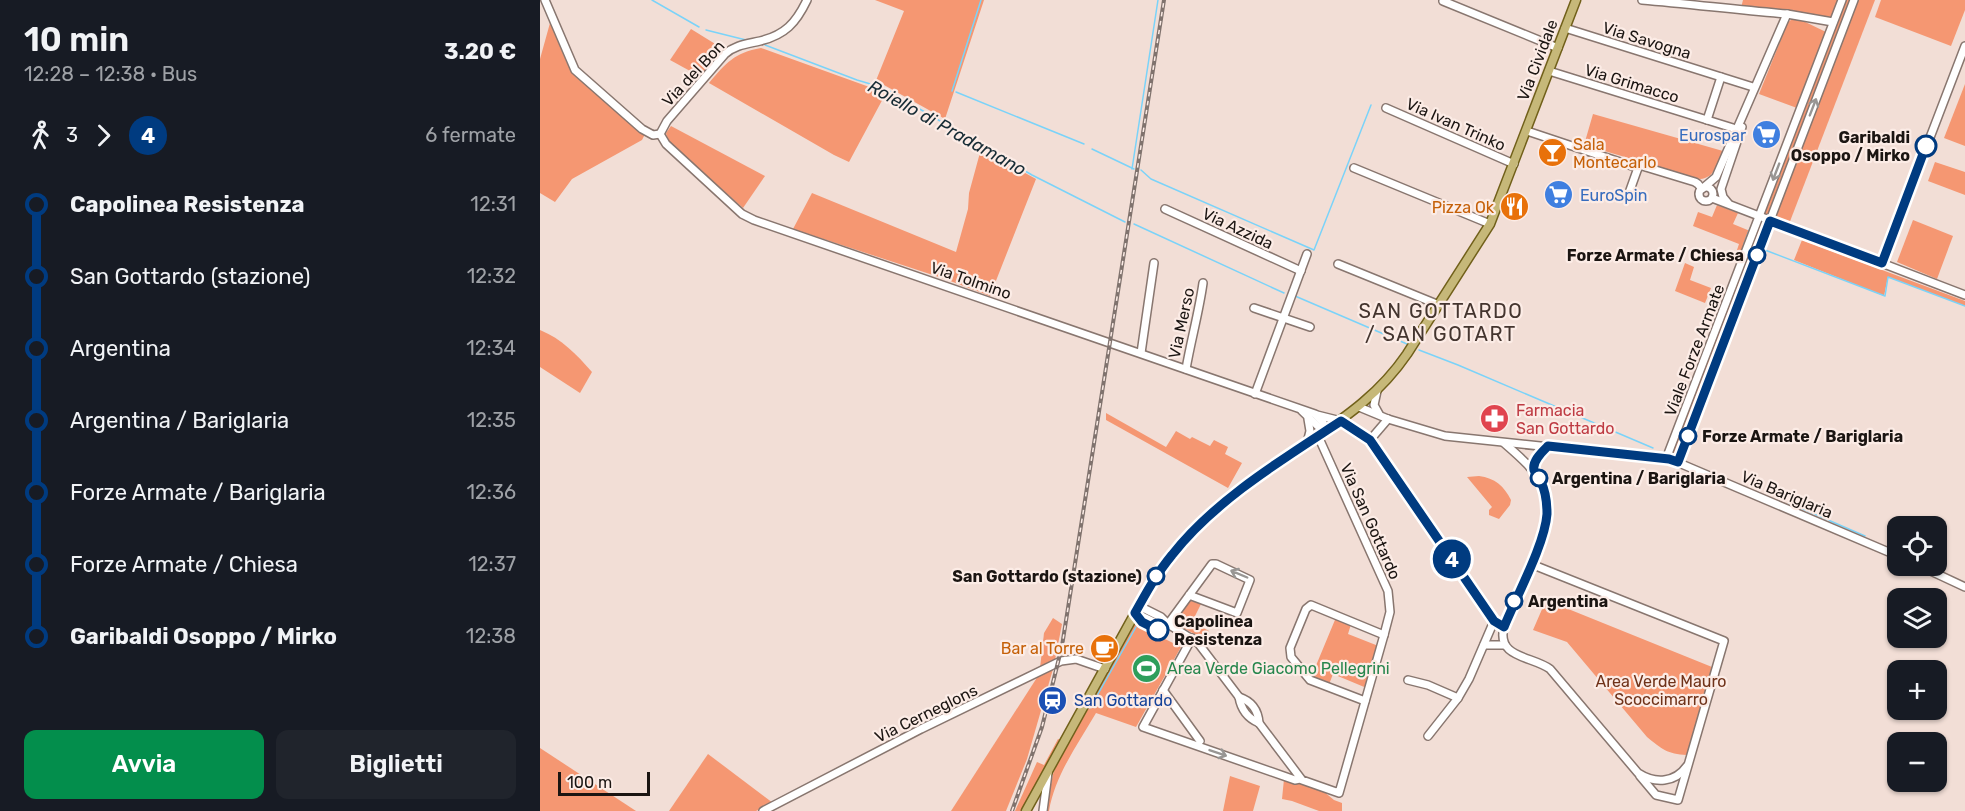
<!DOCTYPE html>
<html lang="it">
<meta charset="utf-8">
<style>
body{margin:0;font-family:Rubik,sans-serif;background:#20242c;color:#f1f3f6;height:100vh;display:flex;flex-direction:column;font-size:22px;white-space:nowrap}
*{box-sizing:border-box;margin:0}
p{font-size:20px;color:#9ea1a6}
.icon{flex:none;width:33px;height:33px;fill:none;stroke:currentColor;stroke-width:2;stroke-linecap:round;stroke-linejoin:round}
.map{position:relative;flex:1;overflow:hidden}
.sheet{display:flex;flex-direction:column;background:#171b24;width:540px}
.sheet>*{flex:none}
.badge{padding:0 12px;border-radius:20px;font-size:21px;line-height:39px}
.controls{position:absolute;left:1347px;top:516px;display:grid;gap:12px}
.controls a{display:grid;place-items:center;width:60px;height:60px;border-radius:12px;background:#171b24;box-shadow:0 2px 4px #0004;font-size:30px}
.scale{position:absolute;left:18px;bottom:15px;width:92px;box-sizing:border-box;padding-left:6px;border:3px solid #1b1512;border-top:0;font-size:16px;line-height:21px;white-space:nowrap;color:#1b1512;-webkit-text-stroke:4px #fcece6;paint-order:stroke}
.map>.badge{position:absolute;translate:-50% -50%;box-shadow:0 0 0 3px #fff}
.legs{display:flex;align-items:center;gap:9px;height:66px;padding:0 24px;font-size:20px}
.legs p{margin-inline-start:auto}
.overview{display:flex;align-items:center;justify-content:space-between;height:102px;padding:0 24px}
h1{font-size:33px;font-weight:600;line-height:45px}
.action{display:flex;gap:12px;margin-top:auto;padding:12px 24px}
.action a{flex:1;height:69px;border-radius:12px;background:#038e4c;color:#fff;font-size:24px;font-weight:600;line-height:69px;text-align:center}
.action a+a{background:#20242c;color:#f1f3f6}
ul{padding:0 24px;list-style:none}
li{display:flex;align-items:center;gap:21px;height:72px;font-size:22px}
li i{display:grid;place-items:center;width:9px;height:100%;margin:0 8px;background:currentColor}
li i::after{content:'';width:15px;height:15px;margin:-8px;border:4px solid;border-radius:50%;background:#171b24}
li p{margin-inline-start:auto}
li:first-child i{background:linear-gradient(#0000 50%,currentColor 0)}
li:last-child i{background:linear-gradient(currentColor 50%,#0000 0)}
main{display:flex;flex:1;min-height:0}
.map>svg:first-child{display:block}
.green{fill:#f59772}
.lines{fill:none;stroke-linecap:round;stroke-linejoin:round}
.stream{stroke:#7ad3f9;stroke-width:1.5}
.minor-casing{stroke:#88766f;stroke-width:10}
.major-casing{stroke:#71601a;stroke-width:11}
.minor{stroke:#fff;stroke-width:7}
.major{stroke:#c6b879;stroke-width:8}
.rail-casing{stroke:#80736e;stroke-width:4}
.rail{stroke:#fcece6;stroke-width:1.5;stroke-dasharray:4.5;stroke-linecap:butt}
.oneway{stroke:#989694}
.line-1-casing{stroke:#fff;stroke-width:14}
.line-1{stroke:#003b80;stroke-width:9}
.stop-1-dot{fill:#fff;stroke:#003b80;stroke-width:3}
.labels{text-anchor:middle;stroke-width:4.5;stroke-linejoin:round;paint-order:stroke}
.street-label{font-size:16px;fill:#1b1512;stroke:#fcece6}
.shop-label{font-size:16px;fill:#366cbe;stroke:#fcece6;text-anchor:end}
.stop-label{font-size:16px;font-weight:bold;fill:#1b1512;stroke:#fcece6;text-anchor:start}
.food-label{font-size:16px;fill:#c56008;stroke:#fcece6;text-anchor:end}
.health-label{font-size:16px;fill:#be3a42;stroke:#fcece6;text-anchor:start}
.leisure-label{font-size:16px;fill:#27864d;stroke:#fcece6;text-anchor:start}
.park-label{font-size:16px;fill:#6f3219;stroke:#fcece6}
.transit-label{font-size:16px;fill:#164399;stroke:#fcece6;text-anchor:start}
.water-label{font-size:18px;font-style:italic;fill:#172c35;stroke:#fcece6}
.quarter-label{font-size:20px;letter-spacing:1.5px;fill:#44352f;stroke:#fcece6}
</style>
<main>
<section class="sheet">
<div class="overview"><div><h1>10 min</h1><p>12:28 – 12:38 · Bus</p></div><b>3.20 €</b></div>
<div class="legs"><svg class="icon" aria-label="walk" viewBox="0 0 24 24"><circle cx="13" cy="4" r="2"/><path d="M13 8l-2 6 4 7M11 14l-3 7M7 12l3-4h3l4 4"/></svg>3<svg class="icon" aria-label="forward" viewBox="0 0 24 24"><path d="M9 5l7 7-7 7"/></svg><b class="badge" style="background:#003b80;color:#fff">4</b><p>6 fermate</p></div>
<ul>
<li><i style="color:#003b80"></i><b>Capolinea Resistenza</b><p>12:31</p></li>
<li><i style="color:#003b80"></i><span>San Gottardo (stazione)</span><p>12:32</p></li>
<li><i style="color:#003b80"></i><span>Argentina</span><p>12:34</p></li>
<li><i style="color:#003b80"></i><span>Argentina / Bariglaria</span><p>12:35</p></li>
<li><i style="color:#003b80"></i><span>Forze Armate / Bariglaria</span><p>12:36</p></li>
<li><i style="color:#003b80"></i><span>Forze Armate / Chiesa</span><p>12:37</p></li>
<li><i style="color:#003b80"></i><b>Garibaldi Osoppo / Mirko</b><p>12:38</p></li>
</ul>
<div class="action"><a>Avvia</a><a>Biglietti</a></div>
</section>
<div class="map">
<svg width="1425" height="811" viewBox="0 0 1425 811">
<rect width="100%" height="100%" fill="#f2ded6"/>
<g class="green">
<polygon points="335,0 444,0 405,119 344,85 335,83 364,11"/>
<polygon points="1203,0 1298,0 1291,17 1201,8"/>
<polygon points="1306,0 1310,0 1228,216 1224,215"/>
<polygon points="1318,0 1335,0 1249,224 1234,218"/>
<polygon points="1341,0 1425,0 1425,10 1411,46 1335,17"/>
<polygon points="1254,18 1257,18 1286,32 1257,108 1219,94 1248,22"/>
<polygon points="10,23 27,63 35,76 105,134 102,140 32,179 15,202 0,193 0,59"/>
<polygon points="151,29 185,50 161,77 130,60"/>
<path d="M221,48L346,93L309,162L294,155L169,83C186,63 194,53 221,48Z"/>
<polygon points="1425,84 1425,146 1404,138"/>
<path d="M1053,114L1183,151C1178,163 1175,178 1160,179L1044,145Z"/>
<polygon points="131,126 225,176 203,208 131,144 127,139 126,133"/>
<polygon points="441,149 496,179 450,296 405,279 253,229 272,193 416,252 428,209 429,193"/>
<polygon points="1395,162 1425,172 1425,195 1388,181"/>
<polygon points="1177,205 1198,213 1193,224 1210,231 1202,251 1196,253 1199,244 1153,226 1158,212 1172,217"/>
<polygon points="1373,220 1413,236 1397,279 1357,262"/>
<polygon points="1221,223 1225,225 1137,454 1132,453"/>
<polygon points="1262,240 1425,301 1425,306 1348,277 1344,296 1254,260"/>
<polygon points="1145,263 1154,267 1150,280 1171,288 1165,303 1135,291"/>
<path d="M0,330C22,339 36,354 52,372L40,393L0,367Z"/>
<polygon points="566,413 626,447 636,431 650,439 652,437 670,446 674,440 688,447 685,454 702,463 688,488 566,420"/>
<path d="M939,476C955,478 964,486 971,500L970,505L959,519L949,515V510L952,507L927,477Z"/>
<polygon points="649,600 661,604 652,622 669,631 663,639 633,622"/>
<path d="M1006,600L1172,667L1147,755C1127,754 1122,749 1107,737L1027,642L993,630Z"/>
<polygon points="797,615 812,621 808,634 841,647 829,689 793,674 788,687 770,680"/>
<polygon points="513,618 522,624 515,660 500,668 504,633"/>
<path d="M595,624L641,647L596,727L556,713C538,744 515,775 509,811H506L513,774L516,767Z"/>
<polygon points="513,669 487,759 466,811 411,811 498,676"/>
<polygon points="518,739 521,740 482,811 475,811 497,762 504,765"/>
<polygon points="0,748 96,811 0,811"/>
<polygon points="168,754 233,803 216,811 129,811"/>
<polygon points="690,776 720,786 713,811 683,811"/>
<polygon points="744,779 783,791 794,800 802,803 802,811 779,811 752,801 742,799"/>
</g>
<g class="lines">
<g class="stream">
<polyline points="112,0 159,27"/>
<polyline points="166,30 206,40"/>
<polyline points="225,45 317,80 344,88 492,175 585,222"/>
<polyline points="412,91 441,0"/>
<polyline points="416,92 544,144"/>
<polyline points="552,149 594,169"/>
<polyline points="592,169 618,0"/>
<polyline points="601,170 611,179 774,250 831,105"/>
<polyline points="594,224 744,293"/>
<polyline points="1204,244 1210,228"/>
<polyline points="1225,250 1345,296 1348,277 1425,306"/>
<polyline points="755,296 867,344"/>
<polyline points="879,350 918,365 1113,448"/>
<polyline points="1249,503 1325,536"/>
<polyline points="550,708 596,627"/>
</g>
<defs>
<g id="minor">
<polyline points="5,0 35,70 102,129 113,135 120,134"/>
<path d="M1102,0C1150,4 1198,10 1247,14"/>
<polyline points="903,1 1018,48"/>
<polyline points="1025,28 1213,87"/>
<polyline points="1009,71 1193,128"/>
<polyline points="846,108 974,164"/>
<polyline points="1167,120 1181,77"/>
<polyline points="987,131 1098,168"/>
<polyline points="120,134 126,144 202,214 214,220 775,414 783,422 784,432"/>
<path d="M120,134L127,121L185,54C195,45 207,44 220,41C245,35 256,23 267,0"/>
<polyline points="814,168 950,224"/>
<circle cx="1166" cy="194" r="7"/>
<polyline points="1163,188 1176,177 1247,14 1293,22"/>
<polyline points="1089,193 1099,165 1155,182 1158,184 1162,189"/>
<polyline points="1172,198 1425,295"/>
<polyline points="1188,203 1183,197 1181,189 1202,127"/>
<polyline points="625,209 761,271"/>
<polyline points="1342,263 1425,46"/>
<polyline points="798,264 899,305"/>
<polyline points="714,308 770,327"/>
<polyline points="601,353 614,263"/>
<path d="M646,369C651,340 659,312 663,283"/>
<polyline points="837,391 834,405 839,414"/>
<polyline points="715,394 767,254"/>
<polyline points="819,407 848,419 905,436 1132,460 1358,556"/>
<polyline points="762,411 784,432"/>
<polyline points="777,415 801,421 830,440 954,621 964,627"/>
<polyline points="830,440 848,419"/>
<polyline points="767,443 770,431 768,419"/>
<path d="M964,443C1000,474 1017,491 1000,541L964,627C956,658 992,656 1010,669L1098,773C1115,784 1135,783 1147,766"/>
<polyline points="1126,459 1302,0"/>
<polyline points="1138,462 1314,0"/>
<polyline points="994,470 997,457 1008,446"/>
<polyline points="991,564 1184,641 1138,800 1116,795 1100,776"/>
<polyline points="1380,566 1425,587"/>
<path d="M599,606L621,617L628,624L658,643L699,697C701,709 707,718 719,723L762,780L799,793L844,635L850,612L848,591L778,436"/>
<polyline points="595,613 618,624 628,624"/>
<polyline points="628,624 672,564 676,564 710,580 697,613 649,595"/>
<polyline points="652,638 603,727 755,780 760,779"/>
<polyline points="944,645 965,645"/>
<polyline points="868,680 888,685 918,698"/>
<polyline points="623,690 660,741"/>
<path d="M699,697C711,701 718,709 719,723"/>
<polyline points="825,701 770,680 751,657 750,648 766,609 771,605 844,635"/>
<polyline points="888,736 918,698 929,679 954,621"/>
<polyline points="223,811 381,729 521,661 536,659 565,669"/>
<polyline points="503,811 508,773"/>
</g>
<path id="major" d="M486,811L599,606C609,589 618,571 631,556C667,510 717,477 765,445C804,418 839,395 867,354L950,224L1036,0"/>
</defs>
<use href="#minor" class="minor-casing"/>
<use href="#major" class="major-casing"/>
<use href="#minor" class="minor"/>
<use href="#major" class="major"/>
<defs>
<polyline id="rail" points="472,811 502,727 522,646 624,0"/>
</defs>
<use href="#rail" class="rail-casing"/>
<use href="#rail" class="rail"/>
</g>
<defs><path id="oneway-shaft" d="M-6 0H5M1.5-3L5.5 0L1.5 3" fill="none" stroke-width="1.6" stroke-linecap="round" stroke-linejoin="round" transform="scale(1.5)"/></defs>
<g class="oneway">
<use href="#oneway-shaft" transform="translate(1273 107) rotate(-69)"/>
<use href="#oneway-shaft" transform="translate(1236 172) rotate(111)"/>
<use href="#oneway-shaft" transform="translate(699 574) rotate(-157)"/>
<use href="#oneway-shaft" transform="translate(678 753) rotate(19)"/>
</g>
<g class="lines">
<defs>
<path id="line-1" d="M618,630L602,622L595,613C606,593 617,573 632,555C675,500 743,459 801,421L830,440L954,621L964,627C976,597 1005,544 1007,514C1007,503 1006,492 1001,482C1000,478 995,473 994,470C992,461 1002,452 1008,446L1129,459L1138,462L1230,221L1342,263L1386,146"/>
</defs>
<use href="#line-1" class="line-1-casing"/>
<use href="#line-1" class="line-1"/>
</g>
<defs>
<symbol id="supermarket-disc" viewBox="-11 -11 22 22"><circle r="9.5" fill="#3f7fe0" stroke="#fcece6"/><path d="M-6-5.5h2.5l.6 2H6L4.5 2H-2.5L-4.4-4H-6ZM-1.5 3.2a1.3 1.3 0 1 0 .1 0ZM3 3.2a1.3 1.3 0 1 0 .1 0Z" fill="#fff"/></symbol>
<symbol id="bar-disc" viewBox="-11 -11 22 22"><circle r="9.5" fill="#e8710a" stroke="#fcece6"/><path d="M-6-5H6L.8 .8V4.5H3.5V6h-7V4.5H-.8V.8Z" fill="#fff"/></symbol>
<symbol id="restaurant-disc" viewBox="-11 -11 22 22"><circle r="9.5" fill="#e8710a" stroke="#fcece6"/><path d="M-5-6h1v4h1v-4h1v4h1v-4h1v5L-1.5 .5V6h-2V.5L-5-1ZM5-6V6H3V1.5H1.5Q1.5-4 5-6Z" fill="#fff"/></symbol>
<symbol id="pharmacy-disc" viewBox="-11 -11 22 22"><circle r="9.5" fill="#e0444e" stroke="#fcece6"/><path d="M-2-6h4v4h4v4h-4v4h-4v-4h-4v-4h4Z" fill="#fff"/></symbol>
<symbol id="cafe-disc" viewBox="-11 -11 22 22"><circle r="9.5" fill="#e8710a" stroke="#fcece6"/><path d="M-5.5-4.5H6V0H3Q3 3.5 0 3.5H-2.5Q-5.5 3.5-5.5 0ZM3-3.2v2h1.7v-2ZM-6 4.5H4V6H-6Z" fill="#fff"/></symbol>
<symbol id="stadium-disc" viewBox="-11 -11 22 22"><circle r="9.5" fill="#2e9e5b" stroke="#fcece6"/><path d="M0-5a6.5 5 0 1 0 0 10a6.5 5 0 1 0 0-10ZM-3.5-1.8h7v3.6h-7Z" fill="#fff"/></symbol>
<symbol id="station-disc" viewBox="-11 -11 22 22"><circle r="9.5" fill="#1a4fb4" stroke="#fcece6"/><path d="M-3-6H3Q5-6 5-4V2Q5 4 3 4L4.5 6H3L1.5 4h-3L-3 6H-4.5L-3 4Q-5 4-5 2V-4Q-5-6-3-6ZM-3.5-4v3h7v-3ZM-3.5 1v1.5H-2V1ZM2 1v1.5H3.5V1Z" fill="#fff"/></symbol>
</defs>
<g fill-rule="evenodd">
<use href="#supermarket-disc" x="1210" y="118" width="33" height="33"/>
<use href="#bar-disc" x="996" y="136" width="33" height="33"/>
<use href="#supermarket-disc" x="1002" y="178" width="33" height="33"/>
<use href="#restaurant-disc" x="958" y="190" width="33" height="33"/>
<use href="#pharmacy-disc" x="938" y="402" width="33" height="33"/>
<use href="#cafe-disc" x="548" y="632" width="33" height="33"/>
<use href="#stadium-disc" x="590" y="652" width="33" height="33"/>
<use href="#station-disc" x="496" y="684" width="33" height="33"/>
</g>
<g class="stop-1-dot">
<circle cx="1386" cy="146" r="10"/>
<circle cx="1217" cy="255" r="8"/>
<circle cx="1148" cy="436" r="8"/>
<circle cx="999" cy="478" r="8"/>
<circle cx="616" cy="576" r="8"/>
<circle cx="974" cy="601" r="8"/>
<circle cx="618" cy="630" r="10"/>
</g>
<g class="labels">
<g class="street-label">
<text transform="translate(1107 40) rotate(17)" y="6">Via Savogna</text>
<text transform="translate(997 60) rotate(-69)" y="6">Via Cividale</text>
<text transform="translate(153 73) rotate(-47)" y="6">Via del Bon</text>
<text transform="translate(1092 83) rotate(17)" y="6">Via Grimacco</text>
<text transform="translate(916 124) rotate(24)" y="6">Via Ivan Trinko</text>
<text transform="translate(698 228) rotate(25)" y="6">Via Azzida</text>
<text transform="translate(431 280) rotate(19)" y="6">Via Tolmino</text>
<text transform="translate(641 323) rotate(-78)" y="6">Via Merso</text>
<text transform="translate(1154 350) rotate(-69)" y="6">Viale Forze Armate</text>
<text transform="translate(1247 494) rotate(23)" y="6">Via Bariglaria</text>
<text transform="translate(831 521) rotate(66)" y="6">Via San Gottardo</text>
<text transform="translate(386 713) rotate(-26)" y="6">Via Cerneglons</text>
</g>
<g class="shop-label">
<text x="1206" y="141">Eurospar</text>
<text x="1040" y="201" text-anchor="start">EuroSpin</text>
</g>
<g class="stop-label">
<text x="1370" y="143" text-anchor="end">Garibaldi<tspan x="1370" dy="18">Osoppo / Mirko</tspan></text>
<text x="1204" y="261" text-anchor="end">Forze Armate / Chiesa</text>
<text x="1162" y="442">Forze Armate / Bariglaria</text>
<text x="1012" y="484">Argentina / Bariglaria</text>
<text x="602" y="582" text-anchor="end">San Gottardo (stazione)</text>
<text x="988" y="607">Argentina</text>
<text x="634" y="627">Capolinea<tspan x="634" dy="18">Resistenza</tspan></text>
</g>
<g class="food-label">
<text x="1033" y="150" text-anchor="start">Sala<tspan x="1033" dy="18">Montecarlo</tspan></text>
<text x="954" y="213">Pizza Ok</text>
<text x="544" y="654">Bar al Torre</text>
</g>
<g class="health-label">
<text x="976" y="416">Farmacia<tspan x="976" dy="18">San Gottardo</tspan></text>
</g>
<g class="leisure-label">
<text x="627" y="674">Area Verde Giacomo Pellegrini</text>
</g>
<g class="park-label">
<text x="1121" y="687">Area Verde Mauro<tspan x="1121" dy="18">Scoccimarro</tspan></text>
</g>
<g class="transit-label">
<text x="534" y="706">San Gottardo</text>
</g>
<g class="water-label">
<text transform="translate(407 128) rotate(29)" y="6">Roiello di Pradamano</text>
</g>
<g class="quarter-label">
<text x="901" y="318">SAN GOTTARDO<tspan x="901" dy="23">/ SAN GOTART</tspan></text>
</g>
</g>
</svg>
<div class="controls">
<a><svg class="icon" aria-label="locate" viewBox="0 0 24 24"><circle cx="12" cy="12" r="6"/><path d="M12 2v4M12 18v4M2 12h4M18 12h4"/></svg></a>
<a><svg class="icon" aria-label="layers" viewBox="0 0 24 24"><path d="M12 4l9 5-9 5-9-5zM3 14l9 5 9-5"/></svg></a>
<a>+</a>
<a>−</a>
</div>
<div class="scale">100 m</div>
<b class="badge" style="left:912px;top:559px;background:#003b80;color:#fff">4</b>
</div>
</main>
